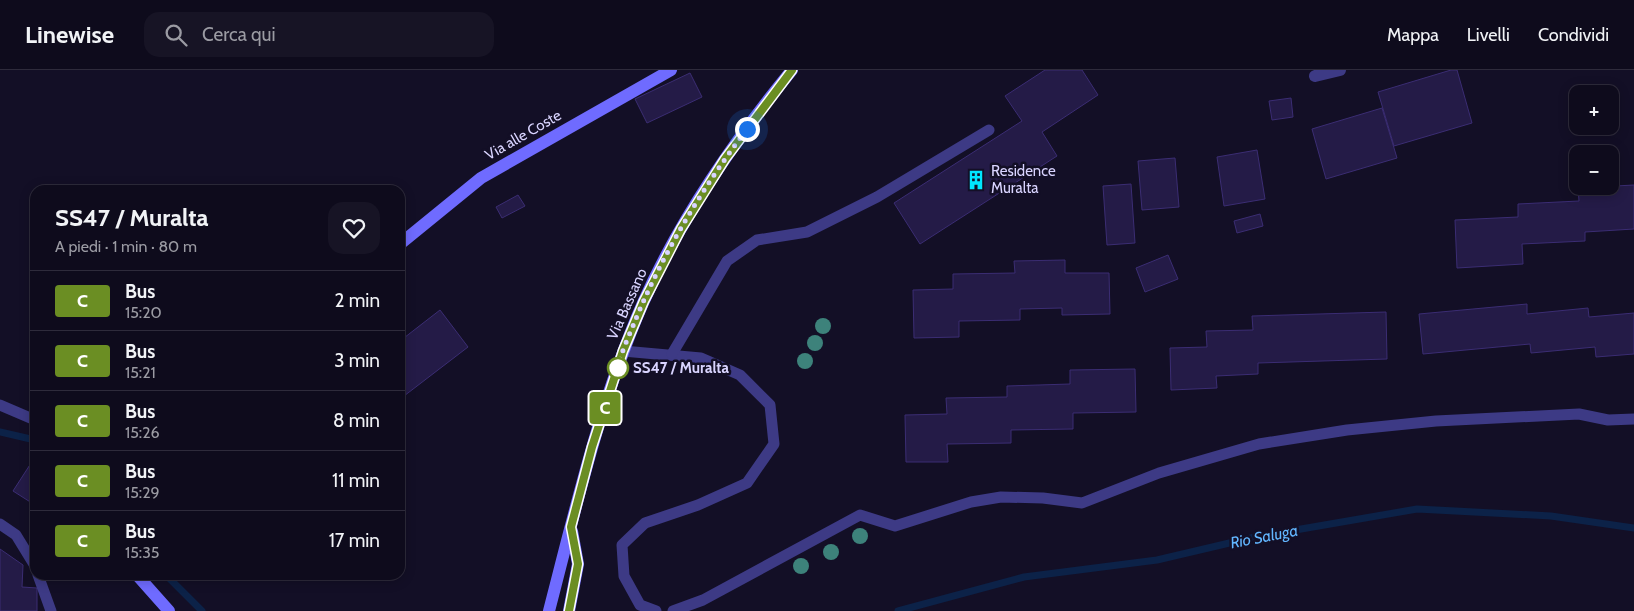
<!DOCTYPE html>
<html lang="it">
<meta charset="utf-8">
<style>
body{margin:0;font-family:Cabin,sans-serif;background:#171425;color:#f1f3f6;height:100vh;display:flex;flex-direction:column;font-size:19px;white-space:nowrap}
*{box-sizing:border-box;margin:0}
p{font-size:16px;color:#9b9ba3}
.icon{flex:none;width:28px;height:28px;fill:none;stroke:currentColor;stroke-width:2;stroke-linecap:round;stroke-linejoin:round}
.map{position:relative;flex:1;overflow:hidden}
.panel{position:absolute;left:30px;top:115px;width:375px;height:395px;display:flex;flex-direction:column;background:#0e0b1c;border-radius:15px;box-shadow:0 2px 12px #0003,0 0 0 1px #2e2b3b}
.panel>*{flex:none}
.badge{padding:0 10px;border-radius:4px;font-size:18px;line-height:32px}
.tools{position:absolute;left:1569px;top:15px;display:grid;gap:10px}
.tools a{display:grid;place-items:center;width:50px;height:50px;border-radius:10px;background:#0e0b1c;box-shadow:0 2px 12px #0003,0 0 0 1px #2e2b3b;font-size:25px}
.you{position:absolute;width:25px;height:25px;margin:-12px;border:4px solid #fff;border-radius:50%;background:#1a73e8;box-shadow:0 0 0 8px #1a73e833}
.map>.badge{position:absolute;translate:-50% -50%;box-shadow:0 0 0 2px #fff}
.round{display:grid;place-items:center;flex:none;width:52px;height:52px;border-radius:15px;background:#171425}
.headline{display:flex;align-items:center;justify-content:space-between;height:85px;padding:0 25px}
h1{font-size:24px;font-weight:800;line-height:38px}
ul{padding:0;list-style:none}
li{display:flex;align-items:center;gap:15px;height:60px;padding:0 25px;border-top:1px solid #2e2b3b}
li div{flex:1}
li b{display:block;font-size:19px}
li em{font-style:normal}
li .badge{min-width:55px;font-weight:700;text-align:center}
header{display:flex;align-items:center;gap:30px;box-sizing:border-box;height:70px;padding:0 25px;background:#0e0b1c;border-bottom:1px solid #2e2b3b}
header strong{font-size:24px}
nav{display:flex;gap:28px;margin-inline-start:auto;font-size:18px}
.search{width:350px;height:45px;background:#171425;display:flex;align-items:center;gap:12px;box-sizing:border-box;padding:0 18px;border-radius:15px;color:#9b9ba3;font-size:19px}
.map>svg:first-child{display:block}
.lines{fill:none;stroke-linecap:round;stroke-linejoin:round}
.stream{stroke:#0c2248;stroke-width:7}
.building{fill:#241b47;stroke:#3b2d73}
.lane{stroke:#3d3a85;stroke-width:11}
.street{stroke:#3d3a85;stroke-width:12}
.secondary{stroke:#6f6bff;stroke-width:12}
.tree{fill:#3d827b}
.line-casing{stroke:#fff;stroke-width:11}
.line{stroke:#6b8e23;stroke-width:8}
.walk{stroke:#d9d4ff;stroke-width:5;stroke-dasharray:0 9}
.stop-dot{fill:#fff;stroke:#6b8e23;stroke-width:2.5}
.labels{text-anchor:middle;stroke-width:5;stroke-linejoin:round;paint-order:stroke}
.street-label{font-size:15px;fill:#d9d4ff;stroke:#130f26}
.poi-label{font-size:15px;fill:#d9d4ff;stroke:#130f26;text-anchor:start}
.stop-label{font-size:15px;font-weight:bold;fill:#d9d4ff;stroke:#130f26;text-anchor:start}
.water-label{font-size:16px;font-style:italic;fill:#62b6ff;stroke:#130f26}
</style>
<header>
<strong>Linewise</strong>
<div class="search"><svg class="icon" aria-label="search" viewBox="0 0 24 24"><circle cx="10" cy="10" r="6"/><path d="M15 15l6 6"/></svg>Cerca qui</div>
<nav><a>Mappa</a><a>Livelli</a><a>Condividi</a></nav>
</header>
<div class="map">
<svg width="1634" height="541" viewBox="0 0 1634 541">
<rect width="100%" height="100%" fill="#130f26"/>
<g class="lines">
<g class="stream">
<polyline points="0,362 35,370"/>
<polyline points="166,505 202,541"/>
<polyline points="898,541 1024,507 1157,490 1255,467 1417,439 1551,446 1634,458"/>
</g>
</g>
<g class="building">
<polygon points="1045,0 1082,0 1098,25 1042,62 1057,86 920,174 894,133 1022,51 1005,26"/>
<polygon points="1451,0 1457,0 1472,53 1394,76 1378,22"/>
<polygon points="690,3 702,27 647,53 635,29"/>
<polygon points="1291,28 1293,47 1272,50 1269,31"/>
<polygon points="1382,38 1397,88 1326,109 1312,59"/>
<polygon points="1257,80 1265,129 1224,136 1217,87"/>
<polygon points="1175,88 1179,137 1142,140 1138,91"/>
<polygon points="1131,114 1135,173 1107,175 1103,116"/>
<polygon points="1634,115 1634,159 1585,162 1585,171 1522,174 1523,194 1457,198 1455,150 1518,147 1518,134 1579,131 1578,118"/>
<polygon points="518,125 525,136 502,148 496,137"/>
<polygon points="1260,144 1263,156 1237,163 1234,151"/>
<polygon points="1168,185 1178,209 1145,222 1136,198"/>
<polygon points="1065,190 1065,203 1109,203 1110,244 1062,245 1062,238 1020,239 1020,250 959,251 959,267 914,268 913,220 953,219 953,204 1015,203 1014,191"/>
<polygon points="1527,234 1527,244 1588,238 1589,247 1634,243 1634,284 1596,287 1595,277 1531,283 1530,274 1423,284 1419,244"/>
<polygon points="440,240 468,277 404,326 400,321 400,271"/>
<polygon points="1386,242 1387,289 1258,293 1258,304 1216,306 1217,318 1171,320 1170,278 1207,277 1206,261 1253,260 1252,246"/>
<polygon points="1135,299 1136,342 1073,343 1073,359 1011,360 1011,373 947,374 948,392 906,392 905,345 947,344 946,328 1007,327 1007,316 1070,314 1070,300"/>
<polygon points="35,387 35,435 13,421"/>
<polygon points="0,479 23,495 22,517 37,518 37,541 0,541"/>
</g>
<g class="lines">
<g class="lane">
<polyline points="623,281 701,288 740,305 770,335 774,374 747,413 698,435 645,453 622,475 624,506 640,535 656,541"/>
<polyline points="672,284 727,191 757,170 807,162 877,127 989,60"/>
<polyline points="0,335 35,350"/>
<polyline points="0,454 16,465 35,496"/>
<polyline points="38,505 51,541"/>
<polyline points="673,541 703,530 860,445 895,456 971,432 1001,427 1043,428 1082,433 1159,403 1259,374 1347,360 1436,351 1579,344 1608,350 1634,349"/>
</g>
<polyline class="street" points="1315,6 1340,0"/>
<g class="secondary">
<polyline points="400,174 481,108 671,0"/>
<polyline points="137,505 169,541"/>
<path d="M549,541C576,437 600,331 643,233C680,149 734,71 792,0"/>
<polyline points="569,541 578,494 572,461"/>
</g>
</g>
<g class="tree">
<circle cx="823" cy="256" r="8"/>
<circle cx="815" cy="273" r="8"/>
<circle cx="805" cy="291" r="8"/>
<circle cx="860" cy="466" r="8"/>
<circle cx="831" cy="482" r="8"/>
<circle cx="801" cy="496" r="8"/>
</g>
<g class="lines">
<defs>
<polyline id="line" points="569,541 578,494 571,457 592,377 623,281 644,231 681,159 725,89 792,0"/>
</defs>
<use href="#line" class="line-casing"/>
<use href="#line" class="line"/>
<path class="walk" d="M618,298C621,282 629,266 635,251C663,183 703,117 747,59"/>
</g>
<defs>
<symbol id="building-bare" viewBox="-9 -9 18 18"><path d="M-4-6H4V6H1V3H-1V6H-4ZM-2.5-4.3h1.7v1.8h-1.7ZM.8-4.3h1.7v1.8H.8ZM-2.5-1h1.7V.8h-1.7ZM.8-1h1.7V.8H.8Z" fill="#00e5ff" stroke="#130f26" stroke-width="2.5" paint-order="stroke"/></symbol>
</defs>
<g fill-rule="evenodd">
<use href="#building-bare" x="962" y="96" width="28" height="28"/>
</g>
<circle class="stop-dot" cx="618" cy="298" r="10"/>
<g class="labels">
<g class="street-label">
<text transform="translate(523 65) rotate(-30)" y="5">Via alle Coste</text>
<text transform="translate(627 234) rotate(-66)" y="5">Via Bassano</text>
</g>
<g class="poi-label">
<text x="991" y="106">Residence<tspan x="991" dy="17">Muralta</tspan></text>
</g>
<g class="stop-label">
<text x="633" y="303">SS47 / Muralta</text>
</g>
<g class="water-label">
<text transform="translate(1264 466) rotate(-11)" y="6">Rio Saluga</text>
</g>
</g>
</svg>
<div class="tools">
<a>+</a>
<a>−</a>
</div>
<div class="you" style="left:747px;top:59px"></div>
<b class="badge" style="left:605px;top:338px;background:#6b8e23;color:#fff">C</b>
<section class="panel">
<div class="headline"><div><h1>SS47 / Muralta</h1><p>A piedi · 1 min · 80 m</p></div><a class="round"><svg class="icon" aria-label="heart" viewBox="0 0 24 24"><path d="M12 20l-8-8c-3-5 5-10 8-4 3-6 11-1 8 4z"/></svg></a></div>
<ul>
<li><span class="badge" style="background:#6b8e23;color:#fff">C</span><div><b>Bus</b><p>15:20</p></div><em>2 min</em></li>
<li><span class="badge" style="background:#6b8e23;color:#fff">C</span><div><b>Bus</b><p>15:21</p></div><em>3 min</em></li>
<li><span class="badge" style="background:#6b8e23;color:#fff">C</span><div><b>Bus</b><p>15:26</p></div><em>8 min</em></li>
<li><span class="badge" style="background:#6b8e23;color:#fff">C</span><div><b>Bus</b><p>15:29</p></div><em>11 min</em></li>
<li><span class="badge" style="background:#6b8e23;color:#fff">C</span><div><b>Bus</b><p>15:35</p></div><em>17 min</em></li>
</ul>
</section>
</div>
